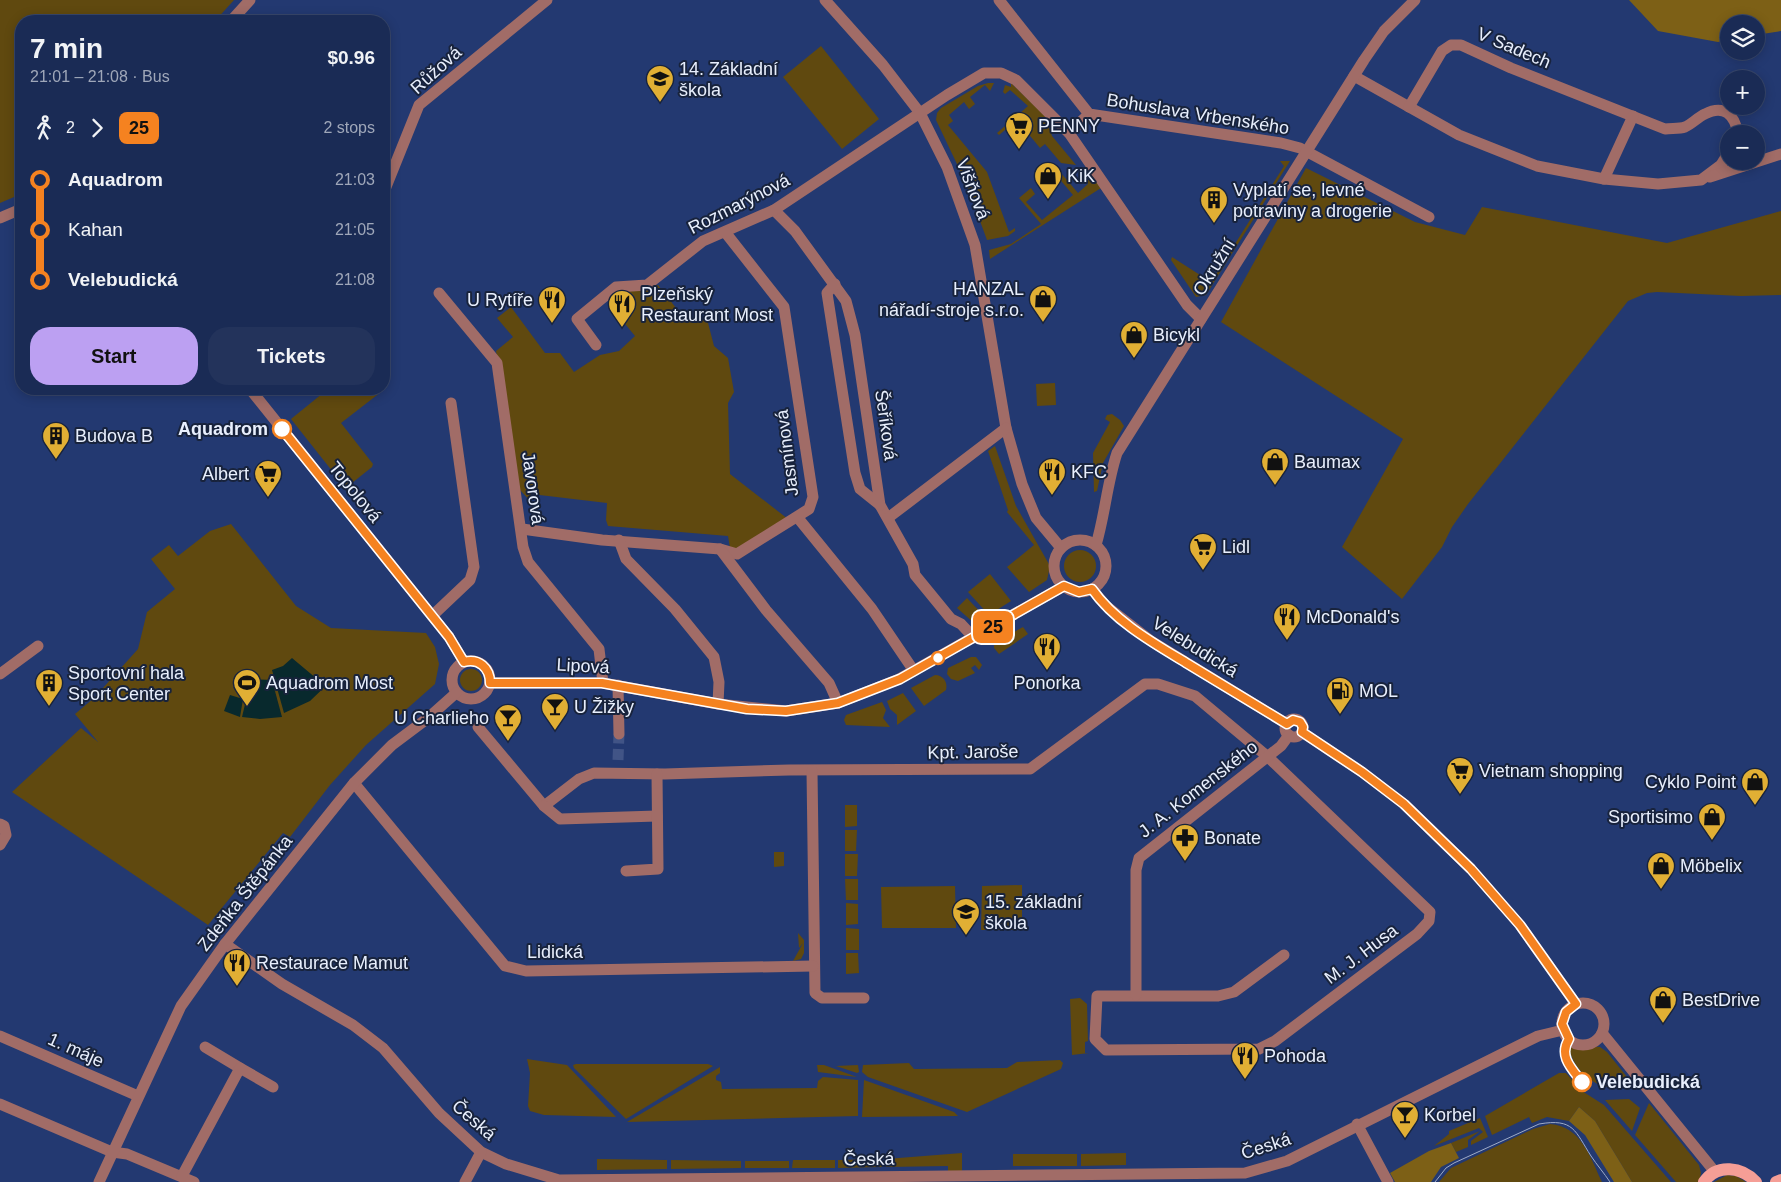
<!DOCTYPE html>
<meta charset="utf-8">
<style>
body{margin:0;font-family:Helvetica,sans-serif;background:#23335b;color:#f1f3f6;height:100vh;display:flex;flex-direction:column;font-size:19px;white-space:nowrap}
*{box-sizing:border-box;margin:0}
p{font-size:16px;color:#9fa7b9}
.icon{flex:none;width:28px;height:28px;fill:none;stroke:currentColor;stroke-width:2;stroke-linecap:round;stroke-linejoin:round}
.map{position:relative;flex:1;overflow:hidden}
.drawer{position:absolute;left:15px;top:15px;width:375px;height:380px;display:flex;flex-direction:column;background:#1a2b55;border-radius:20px;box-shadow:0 2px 12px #0003,0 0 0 1px #38476c}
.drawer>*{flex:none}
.badge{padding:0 10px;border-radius:8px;font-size:18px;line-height:32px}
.controls{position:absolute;left:1720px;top:15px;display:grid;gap:10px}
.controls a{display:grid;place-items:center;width:45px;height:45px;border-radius:50%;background:#1a2b55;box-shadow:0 2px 12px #0003,0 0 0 1px #38476c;font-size:25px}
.map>.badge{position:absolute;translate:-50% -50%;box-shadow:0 0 0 2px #fff}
.legs{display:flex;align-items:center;gap:8px;height:55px;padding:0 15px;font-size:16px}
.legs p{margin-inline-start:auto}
.summary{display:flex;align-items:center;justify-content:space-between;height:85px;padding:0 15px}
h1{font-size:28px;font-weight:600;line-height:38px}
.action{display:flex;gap:10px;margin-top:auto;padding:10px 15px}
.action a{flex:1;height:58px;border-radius:20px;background:#bca0f2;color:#111;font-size:20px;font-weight:600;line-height:58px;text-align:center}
.action a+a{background:#23335b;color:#f1f3f6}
ul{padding:0 15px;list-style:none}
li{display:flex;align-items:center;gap:18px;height:50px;font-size:19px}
li i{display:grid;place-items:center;width:8px;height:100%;margin:0 6px;background:currentColor}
li i::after{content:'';width:12px;height:12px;margin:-6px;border:4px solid;border-radius:50%;background:#1a2b55}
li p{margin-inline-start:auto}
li:first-child i{background:linear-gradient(#0000 50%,currentColor 0)}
li:last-child i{background:linear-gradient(currentColor 50%,#0000 0)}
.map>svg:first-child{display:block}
.green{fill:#60490f}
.forest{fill:#7d6016}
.water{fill:#08292d}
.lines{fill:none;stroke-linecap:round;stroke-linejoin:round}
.minor-tunnel{stroke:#415486;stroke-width:11;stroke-dasharray:11 5.5;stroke-linecap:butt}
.minor{stroke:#a16c67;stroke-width:11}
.major{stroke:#f59e96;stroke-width:12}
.tram{stroke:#9eabc8;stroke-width:1}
.line-1-casing{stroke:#fff;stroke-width:11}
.line-1{stroke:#f58220;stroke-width:8}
.stop-1-dot{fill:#fff;stroke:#f58220;stroke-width:2.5}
.labels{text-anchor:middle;stroke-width:4;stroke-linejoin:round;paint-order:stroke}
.street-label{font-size:18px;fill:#e8effd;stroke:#18233c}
.poi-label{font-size:18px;fill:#e8effd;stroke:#18233c;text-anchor:start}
.stop-label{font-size:18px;font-weight:bold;fill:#e8effd;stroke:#18233c;text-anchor:end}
</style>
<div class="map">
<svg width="1781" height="1182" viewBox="0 0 1781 1182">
<rect width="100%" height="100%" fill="#233971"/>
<g class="green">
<polygon points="0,0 234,0 215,21 21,21 21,194 0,203"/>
<polygon points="821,46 879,119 842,149 783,77"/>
<polygon points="988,83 994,83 990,91 985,85 970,97 975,104 969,109 964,102 949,115 953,121 948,125 987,172 1009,232 1015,228 1015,231 1008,236 987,240 966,183 936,120 937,113 941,108 978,86"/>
<polygon points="1011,83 1045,116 1052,136 1076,165 1061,163 1045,144 1040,148 1017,120 999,135 997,133 1028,106 1010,90 1005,94 1003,92 1005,85 1011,87"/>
<polygon points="1280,161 1290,161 1206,295 1196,297 1171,260 1172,257 1211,282 1284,166"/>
<polygon points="1306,168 1415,222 1465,235 1482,207 1667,243 1781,211 1781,295 1741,296 1657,292 1647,293 1628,301 1468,504 1452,527 1442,547 1402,599 1342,547 1403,439 1221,322"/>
<polygon points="1061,173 1078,193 1088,184 1085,179 1095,179 1101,188 990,259 989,250 1011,244 1041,224 1019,198 1031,188 1035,194 1026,202 1042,220 1073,195 1057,176"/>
<polygon points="658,285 687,322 707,319 714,346 728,358 734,392 728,403 730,474 788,519 739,550 730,548 728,536 608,526 606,520 607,503 531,494 530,501 520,490 496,351 513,337 497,318 511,307 545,353 560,353 574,372 600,355 619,351 635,336 612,308 610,296 623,289"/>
<polygon points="1055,383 1056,405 1037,406 1036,384"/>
<polygon points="328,389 378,389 381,392 341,423 373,464 372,467 347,487 344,486 291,419"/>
<polygon points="1112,414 1120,420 1124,426 1103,463 1097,491 1094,492 1093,453 1110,422 1105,419 1107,415"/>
<polygon points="995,446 1016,506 1050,566 1047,580 1029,592 1007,567 1034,545 1007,512 1008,510 988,451"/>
<polygon points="231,524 296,606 331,628 426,633 435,647 439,664 435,684 366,745 330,785 290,837 283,833 208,925 12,792 81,728 98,742 75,714 94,698 138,649 147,612 175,589 151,559 169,545 178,556 210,531"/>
<circle cx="1080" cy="566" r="16"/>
<polygon points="990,574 1011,601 989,615 968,592"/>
<polygon points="967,598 983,615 982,618 974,623 957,608"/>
<polygon points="1023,627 1028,634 999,654 994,648 994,643"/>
<polygon points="971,657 976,657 982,665 979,670 975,665 971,668 975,673 958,681 951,679 947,674 948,668"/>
<circle cx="471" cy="680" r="11"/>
<path d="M935,675C943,675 948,682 946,690L924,706L911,688Z"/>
<polygon points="903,693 916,711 897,725 897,715 890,709 887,701"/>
<polygon points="882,702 886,710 883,718 890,727 846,725 844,720 846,715"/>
<polygon points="857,805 857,826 845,827 845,805"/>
<polygon points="845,830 857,830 856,851 845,851"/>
<polygon points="774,852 784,852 784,866 774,867"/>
<polygon points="845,854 858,854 857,876 845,876"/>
<polygon points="845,879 858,879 858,900 846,900"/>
<polygon points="1022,885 1022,930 981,930 982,886"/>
<polygon points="955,886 956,928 882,928 881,887"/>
<polygon points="846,903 858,904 858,924 846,925"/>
<polygon points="846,928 859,929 859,950 846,950"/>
<polygon points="798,933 804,940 804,953 801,959 793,961 803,943 799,948"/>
<polygon points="846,953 858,953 859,973 846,974"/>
<polygon points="1080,998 1087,1004 1088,1041 1085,1042 1085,1053 1089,1053 1072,1055 1070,999"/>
<path d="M1572,1045L1600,1047L1607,1052L1627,1077L1628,1082C1604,1099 1571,1071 1569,1046Z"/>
<polygon points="527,1059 567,1065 616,1117 544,1115 530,1111 528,1106 530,1073"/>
<polygon points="1060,1060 1063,1063 1061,1069 967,1112 868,1077 862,1072 863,1065 909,1063 914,1069 1007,1068 1017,1062"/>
<polygon points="576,1064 708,1064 713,1066 626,1119 574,1068 573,1065"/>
<polygon points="817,1065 824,1065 857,1077 818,1072"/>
<polygon points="858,1065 859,1072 857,1073 836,1066"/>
<polygon points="720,1067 720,1073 716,1076 716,1080 721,1082 722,1089 817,1088 818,1081 823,1077 858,1080 858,1116 627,1122"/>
<polygon points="1559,1073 1566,1073 1582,1091 1604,1105 1671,1182 1632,1182 1595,1121 1579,1107 1569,1121 1547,1117 1532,1123 1529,1117 1492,1135 1485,1116"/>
<polygon points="864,1080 954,1112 958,1116 862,1117"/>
<polygon points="1629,1099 1640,1108 1632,1131 1605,1100"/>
<polygon points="1649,1103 1699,1165 1701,1173 1699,1182 1676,1182 1635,1135"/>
<polygon points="1480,1118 1488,1137 1471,1145 1471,1141 1483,1132 1479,1128 1434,1146 1449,1134 1449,1131"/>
<path d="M1550,1124C1582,1127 1590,1157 1602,1182H1439L1451,1168L1533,1129Z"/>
<polygon points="1480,1131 1468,1140 1468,1147 1456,1152 1451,1143"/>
<polygon points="962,1153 962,1172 948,1174 948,1166 886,1167 886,1159"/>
<polygon points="1126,1153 1126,1165 1081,1166 1081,1154"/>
<rect x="1013" y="1154" width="64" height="12"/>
<polygon points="597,1159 667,1160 667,1169 597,1170"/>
<polygon points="882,1159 882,1167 838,1168 838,1160"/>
<polygon points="671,1160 741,1161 741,1168 671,1169"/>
<polygon points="793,1160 835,1160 835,1168 792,1168"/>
<rect x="745" y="1161" width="44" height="7"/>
<polygon points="1727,1175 1736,1176 1746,1182 1714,1182"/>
</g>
<g class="forest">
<polygon points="1629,0 1781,0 1781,31 1756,35 1756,24 1729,24 1729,40 1718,42 1658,31"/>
<polygon points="1579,1107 1595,1121 1632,1182 1614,1182 1585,1135 1569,1121"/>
<polygon points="1451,1143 1459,1158 1441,1167 1431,1182 1395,1182 1390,1173 1429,1151"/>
</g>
<g class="water">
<polygon points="292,658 323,684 330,677 333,679 310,701 284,713 272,670 283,666"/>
<polygon points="251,679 272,680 282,717 260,719 242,717"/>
<polygon points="230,695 243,699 240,717 224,711"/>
</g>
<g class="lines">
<polyline class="minor-tunnel" points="618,760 619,734"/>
<g class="minor">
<polyline points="825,0 883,65 920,113 947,167 975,245 1006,428 1022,484 1036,518 1061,548"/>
<polyline points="999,0 1089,114 1281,143 1300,148 1429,217"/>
<polyline points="231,21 250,0"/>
<polyline points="1354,76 1459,135 1537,166 1604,179 1658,184 1701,180 1721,165 1729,152"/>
<path d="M1409,107L1442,51L1451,45H1461L1511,68L1665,129C1671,128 1679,129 1685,127C1692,124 1698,117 1705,114C1724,104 1735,115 1738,134"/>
<polyline points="1069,133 1089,114"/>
<polyline points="1710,177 1781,154"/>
<polyline points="1604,179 1633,116"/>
<polyline points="384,192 419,105 547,0"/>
<polyline points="774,210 795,231 846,301 855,335 880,505 913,564 915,575 951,619 961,624 974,638"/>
<polyline points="0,218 21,209"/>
<polyline points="835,284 827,293 855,473 860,489 880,505"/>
<polyline points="439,293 497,363 523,547 528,562 599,649 603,683"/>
<polyline points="596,345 577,319 616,287 647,285 703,241 774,210 947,95 984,73 1001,73 1016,80 1069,133 1187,305 1201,319"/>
<polyline points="250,389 449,637 464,662"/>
<polyline points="798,518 872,609 914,671"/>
<polyline points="888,518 1006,428"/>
<polyline points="522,529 602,540 720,549 737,554 809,509 813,497 784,307 725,232"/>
<polyline points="619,540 626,559 675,609 714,657 719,682 718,704"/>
<circle cx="1080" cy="566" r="26"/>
<path d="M1096,545C1105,515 1107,483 1117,453L1364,60L1384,31L1415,0"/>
<polyline points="720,549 766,610 829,683 838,703"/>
<polyline points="1092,589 1105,605 1151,641 1287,724"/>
<polyline points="432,616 470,580 474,567 451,403"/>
<circle cx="471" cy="680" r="19"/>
<polyline points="0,674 38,646"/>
<polyline points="490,683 603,683 718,704 786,711 838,703 899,679 1064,586"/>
<polyline points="618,685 619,734"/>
<circle cx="1294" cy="728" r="9"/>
<polyline points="478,727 544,806 579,779 594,773 665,774 789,770 1030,769 1145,684 1158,684 1195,696 1268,757 1430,912 1429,921 1417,934 1275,1041 1259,1049 1106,1050 1095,1039 1097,996 1218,996 1234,992 1284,955"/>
<polyline points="1302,732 1362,772 1404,804 1471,869 1520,925 1576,1004"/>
<polyline points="812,771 815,993 822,998 864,998"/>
<polyline points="354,783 505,966 526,971 813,966"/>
<polyline points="544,806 560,819 657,816"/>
<polyline points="0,824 4,826 6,835 0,845"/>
<polyline points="626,871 658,869 657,774"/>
<polyline points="225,944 282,984 353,1025 383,1048 439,1113 481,1152 506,1164 559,1180 1245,1173 1287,1161 1538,1036 1563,1030"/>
<polyline points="1136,995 1136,870 1139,858 1281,746 1289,735"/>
<circle cx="1583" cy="1024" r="21"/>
<polyline points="1602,1033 1715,1172"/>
<polyline points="0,1036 138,1096"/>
<polyline points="205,1047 240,1068"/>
<polyline points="0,1104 112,1152 127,1154 194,1182"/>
<polyline points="1357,1124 1388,1182"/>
<polyline points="182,1176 240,1068 273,1087"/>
<polyline points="99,1182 181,1006 225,944 354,783 392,745 428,718 456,693"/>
<polyline points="465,1182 481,1152"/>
</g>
<g class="major">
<path d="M1704,1182C1717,1163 1742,1167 1756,1182"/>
<polyline points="1776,1182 1781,1180"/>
</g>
<path class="tram" d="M1435,1182L1446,1168L1454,1163L1539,1124C1574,1118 1575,1131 1591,1156C1597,1165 1604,1173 1610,1182"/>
</g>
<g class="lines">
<defs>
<path id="line-1" d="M282,429L449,637L464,662C479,658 490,668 490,683H602L747,709L786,711L838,703L900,679L1064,586L1079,592L1092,589C1115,622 1155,644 1188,664C1221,684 1254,704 1287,724L1293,720L1300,722L1303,727L1302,732L1362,772L1404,804L1471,869L1520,925L1576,1004L1566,1012L1562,1024L1569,1039C1558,1056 1572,1069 1582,1082"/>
</defs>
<use href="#line-1" class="line-1-casing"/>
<use href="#line-1" class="line-1"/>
</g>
<defs>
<symbol id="school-pin" viewBox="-11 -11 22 30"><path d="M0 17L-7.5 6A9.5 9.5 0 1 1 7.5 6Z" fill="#e1af34" stroke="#18233c"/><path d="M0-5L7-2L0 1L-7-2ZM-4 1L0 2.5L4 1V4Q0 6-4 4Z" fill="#111"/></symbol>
<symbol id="supermarket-pin" viewBox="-11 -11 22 30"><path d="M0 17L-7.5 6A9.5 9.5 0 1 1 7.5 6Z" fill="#e1af34" stroke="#18233c"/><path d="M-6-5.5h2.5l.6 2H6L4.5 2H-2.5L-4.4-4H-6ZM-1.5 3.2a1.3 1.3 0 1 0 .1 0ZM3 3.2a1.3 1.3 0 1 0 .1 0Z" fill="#111"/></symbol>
<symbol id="shop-pin" viewBox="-11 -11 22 30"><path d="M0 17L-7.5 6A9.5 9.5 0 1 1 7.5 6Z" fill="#e1af34" stroke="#18233c"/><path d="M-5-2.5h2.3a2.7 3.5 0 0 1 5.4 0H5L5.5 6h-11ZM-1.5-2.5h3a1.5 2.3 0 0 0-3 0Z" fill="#111"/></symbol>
<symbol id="building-pin" viewBox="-11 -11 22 30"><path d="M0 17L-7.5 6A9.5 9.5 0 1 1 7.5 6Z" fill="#e1af34" stroke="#18233c"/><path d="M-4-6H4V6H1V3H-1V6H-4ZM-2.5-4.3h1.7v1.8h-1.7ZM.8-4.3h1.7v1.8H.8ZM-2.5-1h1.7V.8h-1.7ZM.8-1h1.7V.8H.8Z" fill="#111"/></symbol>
<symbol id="restaurant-pin" viewBox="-11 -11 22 30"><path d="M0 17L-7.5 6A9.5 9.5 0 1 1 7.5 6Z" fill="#e1af34" stroke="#18233c"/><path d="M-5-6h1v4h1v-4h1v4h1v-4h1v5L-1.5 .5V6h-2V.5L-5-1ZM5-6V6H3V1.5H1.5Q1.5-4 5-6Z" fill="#111"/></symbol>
<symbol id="stadium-pin" viewBox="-11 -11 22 30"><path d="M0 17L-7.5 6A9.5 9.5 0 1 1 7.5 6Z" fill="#e1af34" stroke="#18233c"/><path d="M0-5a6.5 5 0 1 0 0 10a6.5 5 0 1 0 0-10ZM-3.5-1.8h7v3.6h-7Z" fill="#111"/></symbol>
<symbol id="fuel-pin" viewBox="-11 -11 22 30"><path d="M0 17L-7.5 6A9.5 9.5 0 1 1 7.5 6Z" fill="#e1af34" stroke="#18233c"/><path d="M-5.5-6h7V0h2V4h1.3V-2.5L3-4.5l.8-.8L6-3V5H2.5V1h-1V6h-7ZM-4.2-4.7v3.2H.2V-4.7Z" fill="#111"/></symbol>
<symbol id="bar-pin" viewBox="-11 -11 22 30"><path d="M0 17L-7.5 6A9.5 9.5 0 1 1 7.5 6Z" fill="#e1af34" stroke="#18233c"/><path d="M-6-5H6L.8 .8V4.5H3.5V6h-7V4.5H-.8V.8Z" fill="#111"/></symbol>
<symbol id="pharmacy-pin" viewBox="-11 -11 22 30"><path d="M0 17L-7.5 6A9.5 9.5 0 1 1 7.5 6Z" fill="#e1af34" stroke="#18233c"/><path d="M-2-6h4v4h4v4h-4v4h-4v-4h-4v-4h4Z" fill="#111"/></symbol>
</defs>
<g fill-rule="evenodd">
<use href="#school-pin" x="644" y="63" width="32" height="43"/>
<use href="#supermarket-pin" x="1003" y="110" width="32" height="43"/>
<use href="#shop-pin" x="1032" y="160" width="32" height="43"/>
<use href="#building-pin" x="1198" y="184" width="32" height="43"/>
<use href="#shop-pin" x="1027" y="283" width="32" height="43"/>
<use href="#restaurant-pin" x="536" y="284" width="32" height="43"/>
<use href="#restaurant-pin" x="606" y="288" width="32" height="43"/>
<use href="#shop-pin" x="1118" y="319" width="32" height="43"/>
<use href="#building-pin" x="40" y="420" width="32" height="43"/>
<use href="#shop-pin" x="1259" y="446" width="32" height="43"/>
<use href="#restaurant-pin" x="1036" y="456" width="32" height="43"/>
<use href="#supermarket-pin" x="252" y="458" width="32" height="43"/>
<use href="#supermarket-pin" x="1187" y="531" width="32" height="43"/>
<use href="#restaurant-pin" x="1271" y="601" width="32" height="43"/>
<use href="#restaurant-pin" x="1031" y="631" width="32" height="43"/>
<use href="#building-pin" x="33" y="667" width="32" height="43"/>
<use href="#stadium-pin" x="231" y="667" width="32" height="43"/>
<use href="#fuel-pin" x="1324" y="675" width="32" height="43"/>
<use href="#bar-pin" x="539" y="691" width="32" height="43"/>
<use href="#bar-pin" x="492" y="702" width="32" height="43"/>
<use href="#supermarket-pin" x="1444" y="755" width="32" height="43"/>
<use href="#shop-pin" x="1739" y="766" width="32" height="43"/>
<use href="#shop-pin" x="1696" y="801" width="32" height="43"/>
<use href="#pharmacy-pin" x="1169" y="822" width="32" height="43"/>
<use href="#shop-pin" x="1645" y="850" width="32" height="43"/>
<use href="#school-pin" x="950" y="896" width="32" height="43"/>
<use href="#restaurant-pin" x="221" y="947" width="32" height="43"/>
<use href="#shop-pin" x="1647" y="984" width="32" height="43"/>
<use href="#restaurant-pin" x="1229" y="1040" width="32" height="43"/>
<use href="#bar-pin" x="1389" y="1099" width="32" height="43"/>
</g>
<g class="stop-1-dot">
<circle cx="282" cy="429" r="9"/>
<circle cx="938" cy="658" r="6"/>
<circle cx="1582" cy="1082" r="9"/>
</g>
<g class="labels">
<g class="street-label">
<text transform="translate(1514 48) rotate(23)" y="6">V Sadech</text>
<text transform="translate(436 70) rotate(-42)" y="6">Růžová</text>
<text transform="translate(1198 114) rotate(9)" y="6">Bohuslava Vrbenského</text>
<text transform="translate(973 189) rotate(69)" y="6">Višňová</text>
<text transform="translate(739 204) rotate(-27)" y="6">Rozmarýnová</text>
<text transform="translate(1214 267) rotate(-58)" y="6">Okružní</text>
<text transform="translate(886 425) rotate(82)" y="6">Šeříková</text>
<text transform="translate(787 453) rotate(-97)" y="6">Jasmínová</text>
<text transform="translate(533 488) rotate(82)" y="6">Javorová</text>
<text transform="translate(355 492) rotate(51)" y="6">Topolová</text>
<text transform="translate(1195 647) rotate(32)" y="6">Velebudická</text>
<text transform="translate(583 666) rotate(3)" y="6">Lipová</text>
<text transform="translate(973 752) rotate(-1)" y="6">Kpt. Jaroše</text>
<text transform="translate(1198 789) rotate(-38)" y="6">J. A. Komenského</text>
<text transform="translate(245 893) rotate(-52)" y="6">Zdeňka Štěpánka</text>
<text x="555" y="958">Lidická</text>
<text transform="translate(1361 954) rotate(-37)" y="6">M. J. Husa</text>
<text transform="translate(76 1050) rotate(24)" y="6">1. máje</text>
<text transform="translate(474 1120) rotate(41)" y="6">Česká</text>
<text transform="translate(1266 1146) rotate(-18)" y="6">Česká</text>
<text transform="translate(869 1159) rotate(-1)" y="6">Česká</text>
</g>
<g class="poi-label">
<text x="679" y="75">14. Základní<tspan x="679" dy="21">škola</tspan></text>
<text x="1038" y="132">PENNY</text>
<text x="1067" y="182">KiK</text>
<text x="1233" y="196">Vyplatí se, levné<tspan x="1233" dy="21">potraviny a drogerie</tspan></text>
<text x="1024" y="295" text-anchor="end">HANZAL<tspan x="1024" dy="21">nářadí-stroje s.r.o.</tspan></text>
<text x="641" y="300">Plzeňský<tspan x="641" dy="21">Restaurant Most</tspan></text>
<text x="533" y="306" text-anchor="end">U Rytíře</text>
<text x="1153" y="341">Bicykl</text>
<text x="75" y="442">Budova B</text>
<text x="1294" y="468">Baumax</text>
<text x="1071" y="478">KFC</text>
<text x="249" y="480" text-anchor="end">Albert</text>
<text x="1222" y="553">Lidl</text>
<text x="1306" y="623">McDonald's</text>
<text x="68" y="679">Sportovní hala<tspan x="68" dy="21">Sport Center</tspan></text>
<text x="266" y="689">Aquadrom Most</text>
<text x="1047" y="689" text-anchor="middle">Ponorka</text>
<text x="1359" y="697">MOL</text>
<text x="574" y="713">U Žižky</text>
<text x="489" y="724" text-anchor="end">U Charlieho</text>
<text x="1479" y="777">Vietnam shopping</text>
<text x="1736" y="788" text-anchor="end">Cyklo Point</text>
<text x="1693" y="823" text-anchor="end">Sportisimo</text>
<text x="1204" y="844">Bonate</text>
<text x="1680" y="872">Möbelix</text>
<text x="985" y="908">15. základní<tspan x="985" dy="21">škola</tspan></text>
<text x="256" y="969">Restaurace Mamut</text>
<text x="1682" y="1006">BestDrive</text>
<text x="1264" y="1062">Pohoda</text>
<text x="1424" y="1121">Korbel</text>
</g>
<g class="stop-label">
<text x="268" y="435">Aquadrom</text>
<text x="1596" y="1088" text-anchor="start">Velebudická</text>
</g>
</g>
</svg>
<div class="controls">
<a><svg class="icon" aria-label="layers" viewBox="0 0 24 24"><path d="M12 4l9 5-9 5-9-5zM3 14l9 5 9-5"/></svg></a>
<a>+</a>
<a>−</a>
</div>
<b class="badge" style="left:993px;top:627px;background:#f58220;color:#111">25</b>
<section class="drawer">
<div class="summary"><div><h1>7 min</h1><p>21:01 – 21:08 · Bus</p></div><b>$0.96</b></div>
<div class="legs"><svg class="icon" aria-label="walk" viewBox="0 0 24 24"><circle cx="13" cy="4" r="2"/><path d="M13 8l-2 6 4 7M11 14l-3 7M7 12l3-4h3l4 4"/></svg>2<svg class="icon" aria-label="forward" viewBox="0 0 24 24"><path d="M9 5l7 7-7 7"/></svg><b class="badge" style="background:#f58220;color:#111">25</b><p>2 stops</p></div>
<ul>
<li><i style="color:#f58220"></i><b>Aquadrom</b><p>21:03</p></li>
<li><i style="color:#f58220"></i><span>Kahan</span><p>21:05</p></li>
<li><i style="color:#f58220"></i><b>Velebudická</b><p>21:08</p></li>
</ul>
<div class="action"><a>Start</a><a>Tickets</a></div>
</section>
</div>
